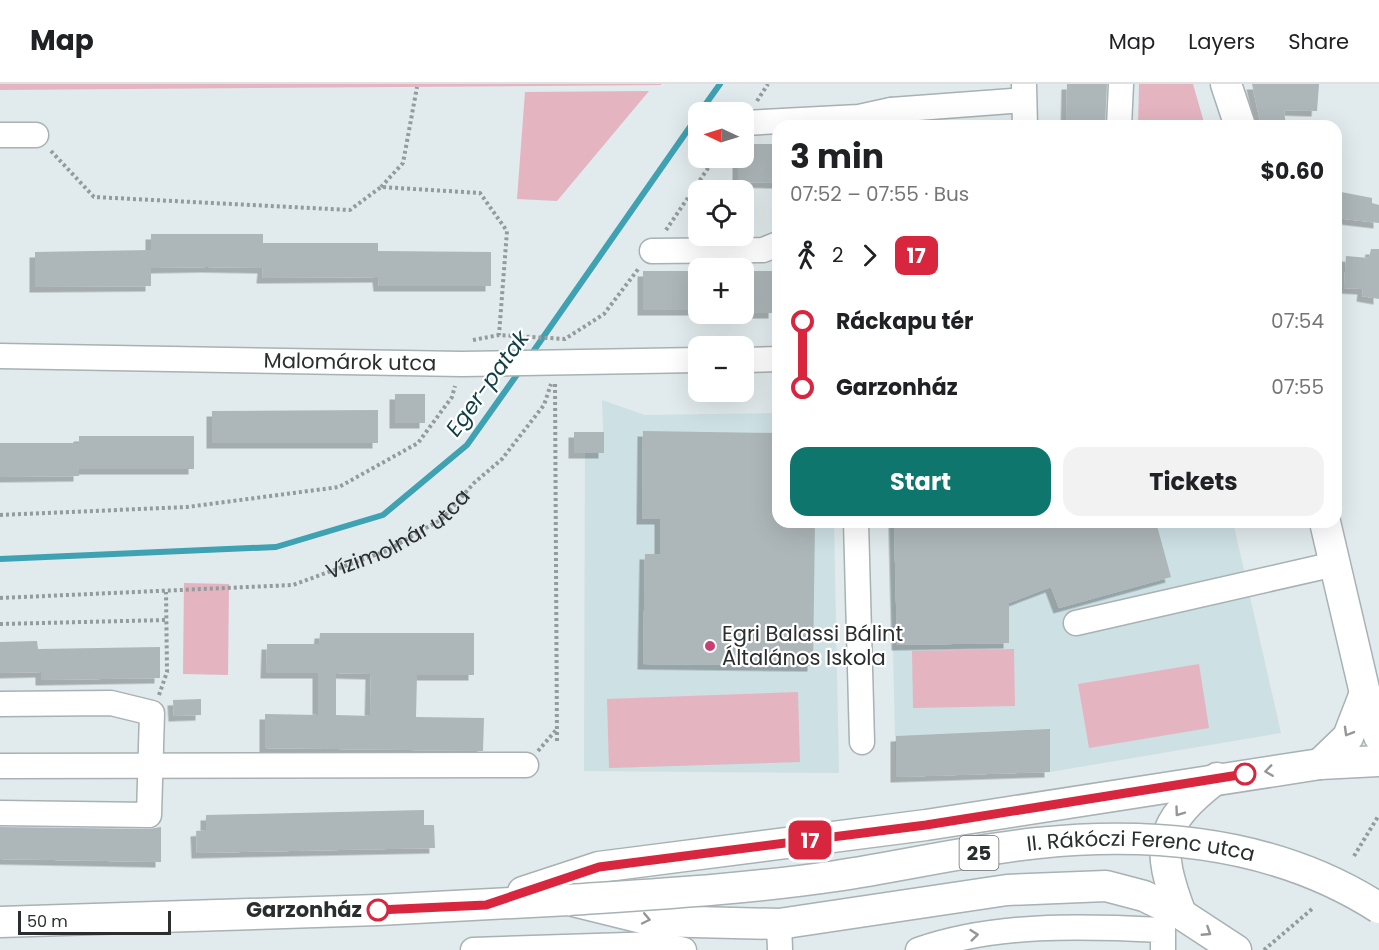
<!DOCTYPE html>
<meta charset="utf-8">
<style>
body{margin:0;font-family:Poppins,sans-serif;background:#f2f2f2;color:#202124;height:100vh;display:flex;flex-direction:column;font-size:22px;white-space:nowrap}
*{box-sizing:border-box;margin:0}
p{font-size:20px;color:#757577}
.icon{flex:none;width:33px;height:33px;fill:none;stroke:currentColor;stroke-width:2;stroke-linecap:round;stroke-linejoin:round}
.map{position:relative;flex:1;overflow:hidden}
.drawer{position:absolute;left:772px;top:36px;width:570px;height:408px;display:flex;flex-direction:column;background:#fff;border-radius:18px;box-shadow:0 6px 24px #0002}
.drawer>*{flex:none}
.badge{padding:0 12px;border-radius:9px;font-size:21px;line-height:39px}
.needle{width:39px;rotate:274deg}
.tools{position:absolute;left:688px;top:18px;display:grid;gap:12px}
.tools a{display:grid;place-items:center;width:66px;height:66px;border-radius:12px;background:#fff;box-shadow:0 6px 24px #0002;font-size:30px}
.scale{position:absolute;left:18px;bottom:15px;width:153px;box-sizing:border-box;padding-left:6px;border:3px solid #2a2e2f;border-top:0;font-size:16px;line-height:21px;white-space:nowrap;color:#2a2e2f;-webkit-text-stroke:4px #fff;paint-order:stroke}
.map>.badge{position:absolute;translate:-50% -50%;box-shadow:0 0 0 3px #fff}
.legs{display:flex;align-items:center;gap:9px;height:66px;padding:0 18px;font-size:20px}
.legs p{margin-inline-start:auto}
.summary{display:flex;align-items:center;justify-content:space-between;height:102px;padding:0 18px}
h1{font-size:33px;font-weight:700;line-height:45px}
.action{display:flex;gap:12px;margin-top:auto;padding:12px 18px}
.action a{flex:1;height:69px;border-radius:18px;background:#0f766e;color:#fff;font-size:24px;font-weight:700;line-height:69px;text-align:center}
.action a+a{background:#f2f2f2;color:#202124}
ul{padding:0 18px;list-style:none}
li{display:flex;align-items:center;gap:21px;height:66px;font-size:22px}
li i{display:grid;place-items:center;width:9px;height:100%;margin:0 8px;background:currentColor}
li i::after{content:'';width:15px;height:15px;margin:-8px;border:4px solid;border-radius:50%;background:#fff}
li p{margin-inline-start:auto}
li:first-child i{background:linear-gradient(#0000 50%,currentColor 0)}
li:last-child i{background:linear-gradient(currentColor 50%,#0000 0)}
header{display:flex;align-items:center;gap:36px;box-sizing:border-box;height:84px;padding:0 30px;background:#fff;border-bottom:2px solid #e0e0e0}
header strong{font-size:28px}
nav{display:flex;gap:33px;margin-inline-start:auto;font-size:21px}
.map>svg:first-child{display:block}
.built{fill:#cde0e4}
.green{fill:#e4b4c1}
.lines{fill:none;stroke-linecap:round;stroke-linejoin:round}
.stream{stroke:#3ea2b2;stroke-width:6}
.building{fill:#adb6b8;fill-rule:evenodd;filter:url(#shadow)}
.minor-casing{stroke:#a8b1b3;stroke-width:27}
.major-casing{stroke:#a8b1b3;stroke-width:33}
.path{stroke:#949b9d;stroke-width:4;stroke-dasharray:3 3;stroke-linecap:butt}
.minor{stroke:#fff;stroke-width:24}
.major{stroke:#fff;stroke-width:30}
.major-bridge-casing{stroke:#a8b1b3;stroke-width:33;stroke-linecap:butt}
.major-bridge{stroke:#fff;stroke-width:30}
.oneway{stroke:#949697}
.line-1-casing{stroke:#fff;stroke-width:14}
.line-1{stroke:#d7263d;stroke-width:9}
.poi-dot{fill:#ca3e74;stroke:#fff;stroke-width:2}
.stop-1-dot{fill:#fff;stroke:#d7263d;stroke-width:3}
.labels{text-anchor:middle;stroke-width:4.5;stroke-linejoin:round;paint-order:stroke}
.shield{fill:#fff;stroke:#6a6d6d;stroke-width:1.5}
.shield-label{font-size:20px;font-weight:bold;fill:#2a2e2f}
.street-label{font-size:21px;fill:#2a2e2f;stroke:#fff}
.poi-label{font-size:21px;fill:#2a2e2f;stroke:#fff;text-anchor:start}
.stop-label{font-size:21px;font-weight:bold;fill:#2a2e2f;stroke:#fff;text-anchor:end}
.water-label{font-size:22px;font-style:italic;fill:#103e45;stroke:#fff}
</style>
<header>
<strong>Map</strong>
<nav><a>Map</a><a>Layers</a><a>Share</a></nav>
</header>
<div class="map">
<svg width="1379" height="866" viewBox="0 0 1379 866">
<defs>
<filter id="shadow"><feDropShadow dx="-5.5" dy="5.5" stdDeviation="0" flood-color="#0004"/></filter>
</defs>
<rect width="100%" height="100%" fill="#e1eaec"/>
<g class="built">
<polygon points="602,316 645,331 778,329 778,438 834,438 839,689 584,687 585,369 604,369"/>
<polygon points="890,438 1233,438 1281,649 1050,688 896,693"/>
</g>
<g class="green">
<polygon points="0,0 661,0 661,1 0,6"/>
<polygon points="1139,0 1193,0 1205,42 1138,42"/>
<polygon points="649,7 557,117 517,115 525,8"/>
<polygon points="184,499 229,500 228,591 183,590"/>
<polygon points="1014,565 1015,622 913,624 912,567"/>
<polygon points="1199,580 1209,644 1089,664 1078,600"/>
<polygon points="798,608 800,678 609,684 607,615"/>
</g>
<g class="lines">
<g class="stream">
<polyline points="700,28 720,0"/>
<polyline points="530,272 699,30"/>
<polyline points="0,475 276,463 383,431 467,361 521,285"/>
</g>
</g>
<g class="building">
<polygon points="1067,0 1107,0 1105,42 1066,42"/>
<polygon points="1252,0 1319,0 1317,27 1284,26 1286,42 1261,42"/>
<polygon points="744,60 778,60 778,99 738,98 738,74 744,74"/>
<polygon points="1336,107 1372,114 1372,119 1379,121 1379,139 1336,134"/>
<polygon points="151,150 263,150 263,159 378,159 378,167 491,168 491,202 379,202 378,193 262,194 263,184 207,183 151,184 151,202 35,203 35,168 151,166"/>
<polygon points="1371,165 1379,165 1379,215 1362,212 1363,205 1344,204 1346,172 1369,174"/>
<rect x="643" y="187" width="56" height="39"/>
<rect x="744" y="187" width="30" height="42"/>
<rect x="395" y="310" width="30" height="29"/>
<polygon points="378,326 378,359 212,359 212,327"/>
<polygon points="643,347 778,349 778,438 815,438 813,582 643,580 645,470 660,470 660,435 642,435"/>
<rect x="574" y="348" width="30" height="21"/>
<polygon points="79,352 194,352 194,385 79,385 79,392 0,393 0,359 79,359"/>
<polygon points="894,438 1156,438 1171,493 1059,524 1051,503 1009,519 1009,559 897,561"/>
<path d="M320,549H474V591H417L416,633L484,634L483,667L265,664V630L318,631V589H266L267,560H319ZM336,589L371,590L370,632L336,631Z"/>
<polygon points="37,557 38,565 160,563 160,594 41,596 41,588 0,589 0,558"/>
<polygon points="201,615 201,631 174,632 173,616"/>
<polygon points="1050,645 1050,688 896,693 896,652"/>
<polygon points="424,726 424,741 434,741 435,764 197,769 196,747 206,746 206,731"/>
<polygon points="0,743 149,745 161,743 161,778 0,775"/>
</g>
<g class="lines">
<defs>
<g id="minor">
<polyline points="1024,2 1025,42"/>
<polyline points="744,39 859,33 891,26"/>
<polyline points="890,42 891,26 1024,16"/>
<polyline points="1119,42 1121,0"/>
<polyline points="0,51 36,51"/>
<polyline points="652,167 763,166 778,160"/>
<path id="s2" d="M0,272L462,280L699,276"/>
<polyline points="744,276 778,275"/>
<polyline points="856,438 862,658"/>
<polyline points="1076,539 1335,480"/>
<polyline points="0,620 111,619 152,629 149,731 0,729"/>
<polyline points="0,682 526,681"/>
<polyline points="779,840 780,866"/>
<polyline points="473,866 659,860 684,866"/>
<path d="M918,866C995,839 1082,842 1163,846V866"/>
</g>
<g id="major">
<polyline points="1226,0 1240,42"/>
<polyline points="1325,438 1365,609 1379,652"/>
<polyline points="1320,680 1348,653 1365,609"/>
<polyline points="523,808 599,783 926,741 1320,680 1379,677"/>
<path d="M1181,830C1155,761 1158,740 1217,694"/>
<polyline points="0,838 378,826 569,816 654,837 779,840 1007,806 1106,802 1144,812 1181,830 1236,866"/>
</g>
</defs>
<use href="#minor" class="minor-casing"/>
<use href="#major" class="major-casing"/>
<g class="path">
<polyline points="757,17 768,0"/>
<polyline points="51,67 94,113 350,126 381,103 480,109 507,147 499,251"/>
<polyline points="381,103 403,79 417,3"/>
<polyline points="666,146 715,74"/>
<polyline points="473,256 499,251 565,255 604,230 639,184"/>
<polyline points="555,300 557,659"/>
<polyline points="0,431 187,423 339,403 418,359 452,313 455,302"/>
<path id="s1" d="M0,514L293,501L386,467L442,435L474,399L502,375L544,321L551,300"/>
<polyline points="0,540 166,536"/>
<polyline points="159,611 167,588 166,508"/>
<polyline points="538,667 556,646"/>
<polyline points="1354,772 1379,731"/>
<polyline points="1264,866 1312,825"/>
</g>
<use href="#minor" class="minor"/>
<use href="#major" class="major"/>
<defs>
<g id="major-bridge">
<path id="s3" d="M569,816C658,810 747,805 836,792C903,782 970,766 1038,759C1155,747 1278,759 1379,824"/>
</g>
</defs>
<use href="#major-bridge" class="major-bridge-casing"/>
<use href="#major-bridge" class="major-bridge"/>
</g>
<defs><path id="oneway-chevron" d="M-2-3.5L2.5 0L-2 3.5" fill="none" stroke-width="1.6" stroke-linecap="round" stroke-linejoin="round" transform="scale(1.5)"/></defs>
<g class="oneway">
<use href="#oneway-chevron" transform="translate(1348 648) rotate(120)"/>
<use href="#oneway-chevron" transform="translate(1269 687) rotate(172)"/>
<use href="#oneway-chevron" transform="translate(1179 728) rotate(126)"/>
<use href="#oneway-chevron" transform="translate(646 835) rotate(12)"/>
<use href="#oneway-chevron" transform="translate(1207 848) rotate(33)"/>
<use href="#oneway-chevron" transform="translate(974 851) rotate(-6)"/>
</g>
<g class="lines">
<defs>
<polyline id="line-1" points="378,826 486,821 599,783 926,741 1245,690"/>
</defs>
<use href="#line-1" class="line-1-casing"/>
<use href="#line-1" class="line-1"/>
</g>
<circle class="poi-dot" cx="710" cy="562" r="6"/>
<g class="stop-1-dot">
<circle cx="1245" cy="690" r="10"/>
<circle cx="378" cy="826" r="10"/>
</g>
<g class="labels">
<rect class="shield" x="959.5" y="752" width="39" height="34" rx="4.5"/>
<g class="shield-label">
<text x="979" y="776">25</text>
</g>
<g class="street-label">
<text dy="7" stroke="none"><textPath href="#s2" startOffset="350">Malomárok utca</textPath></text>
<text dy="7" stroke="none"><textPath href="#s1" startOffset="411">Vízimolnár utca</textPath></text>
<text dy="7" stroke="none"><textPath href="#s3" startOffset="576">II. Rákóczi Ferenc utca</textPath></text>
</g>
<g class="poi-label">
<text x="722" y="557">Egri Balassi Bálint<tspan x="722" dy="24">Általános Iskola</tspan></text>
</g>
<g class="stop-label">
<text x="362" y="833">Garzonház</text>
</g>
<g class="water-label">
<text transform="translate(487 299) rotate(-54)" y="8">Eger-patak</text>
</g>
</g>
</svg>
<div class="tools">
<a><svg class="needle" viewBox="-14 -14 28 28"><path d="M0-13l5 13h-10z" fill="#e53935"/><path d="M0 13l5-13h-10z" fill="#757577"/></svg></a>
<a><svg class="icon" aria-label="locate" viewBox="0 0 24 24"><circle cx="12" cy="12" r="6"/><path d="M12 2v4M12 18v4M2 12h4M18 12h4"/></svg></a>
<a>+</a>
<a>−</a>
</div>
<div class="scale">50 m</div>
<b class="badge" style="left:810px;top:756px;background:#d7263d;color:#fff">17</b>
<section class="drawer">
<div class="summary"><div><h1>3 min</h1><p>07:52 – 07:55 · Bus</p></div><b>$0.60</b></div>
<div class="legs"><svg class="icon" aria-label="walk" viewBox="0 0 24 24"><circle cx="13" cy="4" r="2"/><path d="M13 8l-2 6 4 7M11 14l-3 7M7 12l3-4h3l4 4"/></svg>2<svg class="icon" aria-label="forward" viewBox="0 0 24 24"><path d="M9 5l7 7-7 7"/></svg><b class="badge" style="background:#d7263d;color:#fff">17</b></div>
<ul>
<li><i style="color:#d7263d"></i><b>Ráckapu tér</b><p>07:54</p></li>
<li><i style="color:#d7263d"></i><b>Garzonház</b><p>07:55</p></li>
</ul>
<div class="action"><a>Start</a><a>Tickets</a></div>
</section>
</div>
